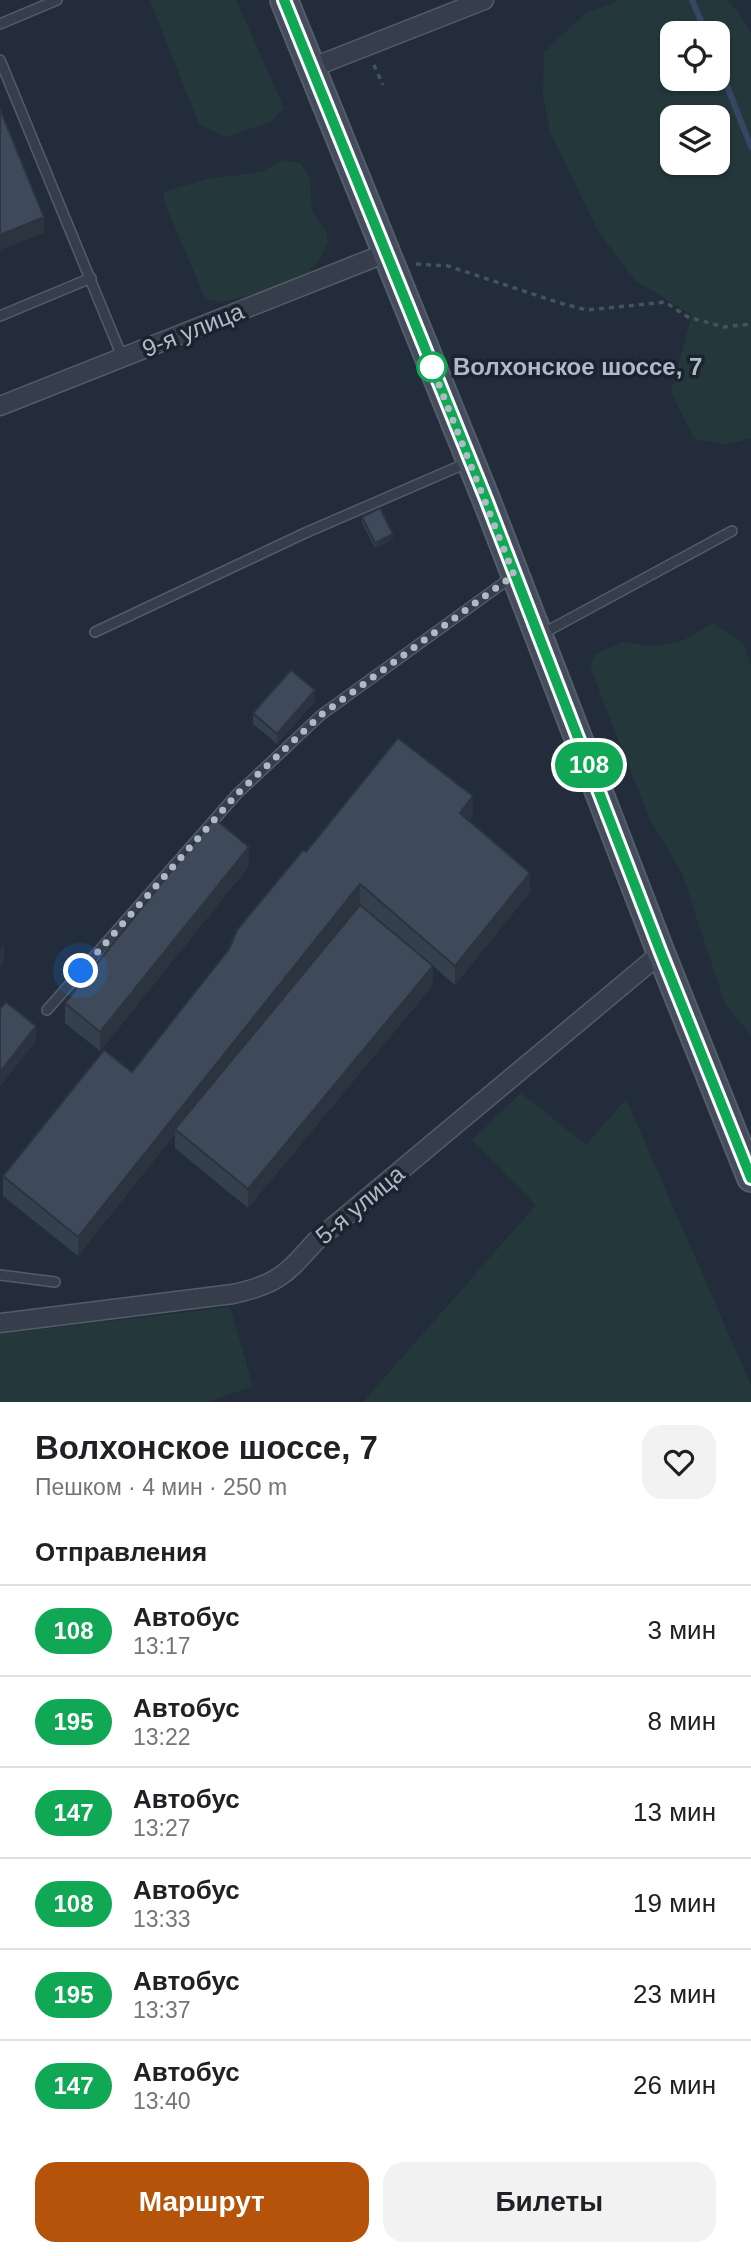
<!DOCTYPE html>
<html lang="ru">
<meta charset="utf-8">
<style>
body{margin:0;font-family:Arial,sans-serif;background:#f2f2f2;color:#202124;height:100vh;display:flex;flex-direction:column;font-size:26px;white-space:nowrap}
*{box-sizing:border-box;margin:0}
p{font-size:23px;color:#757577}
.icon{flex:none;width:38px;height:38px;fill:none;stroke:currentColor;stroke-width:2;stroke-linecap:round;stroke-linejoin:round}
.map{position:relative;height:1402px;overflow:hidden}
.panel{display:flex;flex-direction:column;background:#fff;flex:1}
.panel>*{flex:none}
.badge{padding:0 14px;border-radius:23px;font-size:24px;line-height:46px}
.controls{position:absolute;left:660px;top:21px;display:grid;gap:14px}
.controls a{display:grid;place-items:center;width:70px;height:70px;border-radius:14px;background:#fff;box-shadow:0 2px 5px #0004;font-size:35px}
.you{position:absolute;width:35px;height:35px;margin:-18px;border:5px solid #fff;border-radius:50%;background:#1a73e8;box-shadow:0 0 0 10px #1a73e833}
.map>.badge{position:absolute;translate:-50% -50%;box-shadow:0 0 0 4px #fff}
h2{padding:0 35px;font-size:26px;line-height:63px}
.round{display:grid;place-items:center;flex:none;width:74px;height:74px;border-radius:21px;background:#f2f2f2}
.summary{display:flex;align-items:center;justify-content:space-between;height:119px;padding:0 35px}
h1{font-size:33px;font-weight:800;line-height:52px}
.button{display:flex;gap:14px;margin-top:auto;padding:14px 35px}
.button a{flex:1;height:80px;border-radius:21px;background:#b45309;color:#fff;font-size:28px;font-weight:800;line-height:80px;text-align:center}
.button a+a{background:#f2f2f2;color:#202124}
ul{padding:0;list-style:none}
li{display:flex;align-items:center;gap:21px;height:91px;padding:0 35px;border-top:2px solid #e0e0e0}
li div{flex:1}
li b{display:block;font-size:26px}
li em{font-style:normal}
li .badge{min-width:77px;font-weight:700;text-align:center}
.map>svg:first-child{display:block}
.green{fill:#24383b;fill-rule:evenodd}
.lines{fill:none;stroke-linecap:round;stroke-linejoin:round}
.stream{stroke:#354762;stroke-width:6}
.lane-casing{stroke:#545c68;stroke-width:12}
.street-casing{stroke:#545c68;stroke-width:21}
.secondary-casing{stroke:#545c68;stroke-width:30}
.path{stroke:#425559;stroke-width:3.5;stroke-dasharray:5 5;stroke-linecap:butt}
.lane{stroke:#363e4b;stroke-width:9}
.street{stroke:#363e4b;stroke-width:18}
.secondary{stroke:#444d5e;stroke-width:26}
.wall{fill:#35404d;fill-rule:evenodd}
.shaded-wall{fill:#2b343f}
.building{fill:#3e4a5a;stroke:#2b343f;stroke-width:2}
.line-casing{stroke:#fff;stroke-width:16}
.line{stroke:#10a855;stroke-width:10}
.walk{stroke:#b1b9c7;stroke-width:7;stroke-dasharray:0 12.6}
.stop-dot{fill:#fff;stroke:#10a855;stroke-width:3.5}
.labels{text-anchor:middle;stroke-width:7;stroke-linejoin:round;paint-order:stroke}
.street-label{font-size:24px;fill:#b1b9c7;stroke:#1b232f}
.stop-label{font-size:24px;font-weight:bold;fill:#b1b9c7;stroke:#1b232f;text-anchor:start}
</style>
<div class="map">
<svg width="751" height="1402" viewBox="0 0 751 1402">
<rect width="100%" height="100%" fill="#222c3a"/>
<g class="green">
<polygon points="150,0 236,0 284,108 271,122 225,137 199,124"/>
<path d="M620,0H726L739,13L751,33V438L726,445L694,439L671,392L692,315L636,281L598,231L550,132L543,96L544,52L586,13ZM672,33H718V79H672ZM672,117H718V163H672Z"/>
<polygon points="282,160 300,163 310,178 312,211 326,232 328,242 319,261 309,272 272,290 220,302 205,298 163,199 164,192 207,179 262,172"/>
<polygon points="713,623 744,643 751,666 751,1035 725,1004 682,873 650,820 590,667 595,654 622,642 652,646 682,641"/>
<polygon points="521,1093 586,1145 626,1099 751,1385 751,1402 363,1402 536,1205 472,1140"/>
<polygon points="230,1307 253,1386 208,1402 0,1402 0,1334"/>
</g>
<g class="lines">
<g class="stream">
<polyline points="692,0 706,33"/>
<polyline points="718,63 751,147"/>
</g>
<defs>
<g id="lane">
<polyline points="0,24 57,0"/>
<polyline points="0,60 123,359"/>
<polyline points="0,316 91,278"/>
<polyline points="95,632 305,533 469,462"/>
<polyline points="540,635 732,531"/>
<polyline points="47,1010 237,794 321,715 513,576"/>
<polyline points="0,1275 55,1282"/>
</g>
<g id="street">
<polyline points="311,68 484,0"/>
<polyline points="0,406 386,253"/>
<path d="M0,1323L233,1294C279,1284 286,1274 316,1241L661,953"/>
</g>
<polyline id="secondary" points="284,0 486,499 661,953 751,1178"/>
</defs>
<use href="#lane" class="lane-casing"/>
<use href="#street" class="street-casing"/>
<use href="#secondary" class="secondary-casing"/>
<g class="path">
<polyline points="374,65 383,85"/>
<polyline points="416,264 448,266 560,303 587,310 665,302 688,317 724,327 751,324"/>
</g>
<use href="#lane" class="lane"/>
<use href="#street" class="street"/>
<use href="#secondary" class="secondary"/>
</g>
<g class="wall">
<polygon points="362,517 393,539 375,548 362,523"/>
<polygon points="315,701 277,744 253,724 253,713"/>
<path d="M473,816L469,821L530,892L455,985L433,966V985L248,1208L175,1148V1134L78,1256L3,1196V1176L132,1072L306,852ZM360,904L412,948L307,970Z"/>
<polygon points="249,866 100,1051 65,1023 65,1003"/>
</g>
<g class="shaded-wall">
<polygon points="44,217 44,233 0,250 0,235"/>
<polygon points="393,534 393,539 375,548 375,543"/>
<polygon points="315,690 315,701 277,744 277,734"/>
<polygon points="473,796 473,816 460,833 460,813"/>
<polygon points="249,847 249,866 100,1051 100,1032"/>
<polygon points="530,873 530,892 455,985 455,966"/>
<polygon points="360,884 360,904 178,1131 175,1129 175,1134 78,1256 78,1237"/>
<polygon points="4,944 4,963 0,968 0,948"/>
<polygon points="433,966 433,985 248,1208 248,1189"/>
<polygon points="36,1026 36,1041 0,1087 0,1072"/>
</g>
<g class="building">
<polygon points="0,109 44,217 0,235"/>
<polygon points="380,508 393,534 375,543 362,517"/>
<polygon points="291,670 315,690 277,734 253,713"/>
<polygon points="398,738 473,796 460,813 530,873 455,966 360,884 78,1237 3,1176 104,1050 132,1072 229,949 237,930 303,850 306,852"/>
<polygon points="214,818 249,847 100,1032 65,1003"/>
<polygon points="360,905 433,966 248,1189 175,1129"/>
<polygon points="6,1002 36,1026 0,1072 0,1009"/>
</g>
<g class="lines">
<defs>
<polyline id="line" points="284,0 486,499 661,953 751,1178"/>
</defs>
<use href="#line" class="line-casing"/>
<use href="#line" class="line"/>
<polyline class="walk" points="81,971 237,794 321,715 514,575 430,362 432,367"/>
</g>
<circle class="stop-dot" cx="432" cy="367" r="14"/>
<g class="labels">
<g class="street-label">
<text transform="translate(193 330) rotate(-22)" y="8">9-я улица</text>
<text transform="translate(360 1205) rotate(-40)" y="8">5-я улица</text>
</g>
<g class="stop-label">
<text x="453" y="375">Волхонское шоссе, 7</text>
</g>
</g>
</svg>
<div class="controls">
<a><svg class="icon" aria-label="locate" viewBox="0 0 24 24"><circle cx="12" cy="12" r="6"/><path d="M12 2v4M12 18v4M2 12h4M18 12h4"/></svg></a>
<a><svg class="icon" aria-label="layers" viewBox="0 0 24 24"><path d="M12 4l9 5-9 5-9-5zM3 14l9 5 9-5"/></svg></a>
</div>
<div class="you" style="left:81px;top:971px"></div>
<b class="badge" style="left:589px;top:765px;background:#10a855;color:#fff">108</b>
</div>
<section class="panel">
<div class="summary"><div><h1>Волхонское шоссе, 7</h1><p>Пешком · 4 мин · 250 m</p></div><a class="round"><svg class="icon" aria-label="heart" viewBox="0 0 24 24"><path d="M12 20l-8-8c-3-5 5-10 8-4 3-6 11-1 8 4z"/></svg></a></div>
<h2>Отправления</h2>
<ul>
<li><span class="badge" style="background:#10a855;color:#fff">108</span><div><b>Автобус</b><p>13:17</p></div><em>3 мин</em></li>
<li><span class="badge" style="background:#10a855;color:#fff">195</span><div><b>Автобус</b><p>13:22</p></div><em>8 мин</em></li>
<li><span class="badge" style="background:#10a855;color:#fff">147</span><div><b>Автобус</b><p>13:27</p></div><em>13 мин</em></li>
<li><span class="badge" style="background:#10a855;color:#fff">108</span><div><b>Автобус</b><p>13:33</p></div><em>19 мин</em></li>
<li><span class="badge" style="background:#10a855;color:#fff">195</span><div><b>Автобус</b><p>13:37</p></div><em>23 мин</em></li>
<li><span class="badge" style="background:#10a855;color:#fff">147</span><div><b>Автобус</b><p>13:40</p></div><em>26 мин</em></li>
</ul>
<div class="button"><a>Маршрут</a><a>Билеты</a></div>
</section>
